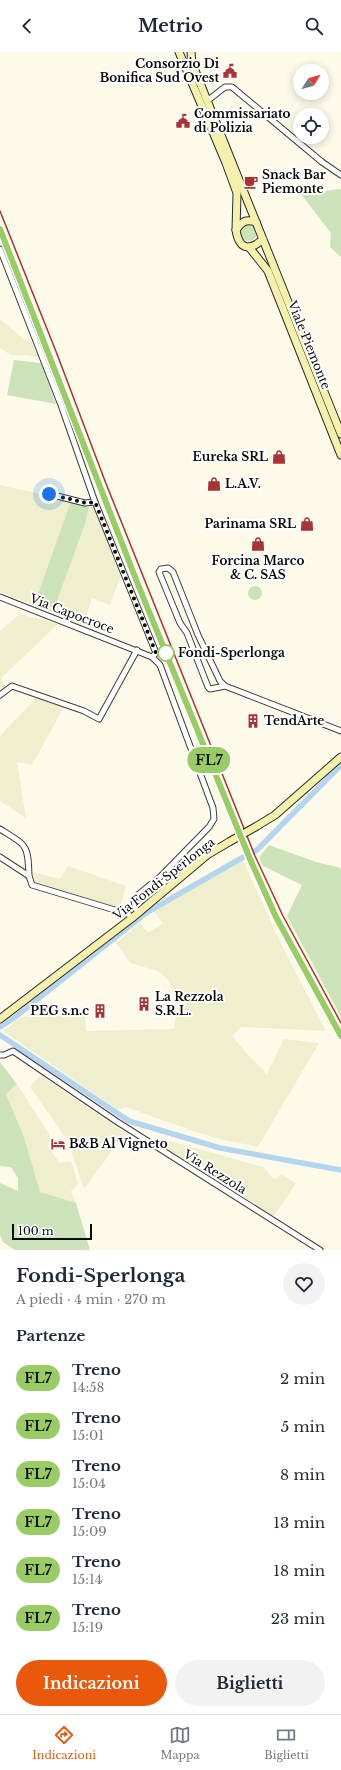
<!DOCTYPE html>
<html lang="it">
<meta charset="utf-8">
<style>
body{margin:0;font-family:"Libre Baskerville",serif;background:#f2f2f3;color:#1f2937;height:100vh;display:flex;flex-direction:column;font-size:15px;white-space:nowrap}
*{box-sizing:border-box;margin:0}
p{font-size:13px;color:#747a83}
.icon{flex:none;width:22px;height:22px;fill:none;stroke:currentColor;stroke-width:2;stroke-linecap:round;stroke-linejoin:round}
.map{position:relative;height:1198px;overflow:hidden}
.panel{display:flex;flex-direction:column;background:#fff;flex:1}
.panel>*{flex:none}
.badge{padding:0 8px;border-radius:13px;font-size:14px;line-height:26px}
.needle{width:26px;rotate:53deg}
.fabs{position:absolute;left:293px;top:12px;display:grid;gap:8px}
.fabs a{display:grid;place-items:center;width:36px;height:36px;border-radius:50%;background:#fff;box-shadow:0 2px 10px #0003;font-size:20px}
.scale{position:absolute;left:12px;bottom:10px;width:80px;box-sizing:border-box;padding-left:4px;border:2px solid #0a0a0a;border-top:0;font-size:11px;line-height:14px;white-space:nowrap;color:#0a0a0a;-webkit-text-stroke:3px #fff;paint-order:stroke}
.you{position:absolute;width:20px;height:20px;margin:-10px;border:3px solid #fff;border-radius:50%;background:#1a73e8;box-shadow:0 0 0 6px #1a73e833}
.map>.badge{position:absolute;translate:-50% -50%;box-shadow:0 0 0 2px #fff}
h2{padding:0 16px;font-size:15px;line-height:36px}
.round{display:grid;place-items:center;flex:none;width:42px;height:42px;border-radius:21px;background:#f2f2f3}
.overview{display:flex;align-items:center;justify-content:space-between;height:68px;padding:0 16px}
h1{font-size:19px;font-weight:700;line-height:30px}
.button{display:flex;gap:8px;margin-top:auto;padding:8px 16px}
.button a{flex:1;height:46px;border-radius:24px;background:#ea580c;color:#fff;font-size:16px;font-weight:700;line-height:46px;text-align:center}
.button a+a{background:#f2f2f3;color:#1f2937}
ul{padding:0;list-style:none}
li{display:flex;align-items:center;gap:12px;height:48px;padding:0 16px}
li div{flex:1}
li b{display:block;font-size:15px}
li em{font-style:normal}
li .badge{min-width:44px;font-weight:700;text-align:center}
header{display:flex;justify-content:space-between;align-items:center;height:52px;padding:0 16px;background:#fff;font-size:18px;font-weight:700}
.tabs{display:flex;justify-content:space-around;align-items:center;height:56px;border-top:1px solid #e0e1e3;background:#fff;font-size:11px;color:#747a83}
.tabs a{display:grid;justify-items:center;gap:2px}
.tabs .selected{color:#ea580c}
.map>svg:first-child{display:block}
.farmland{fill:#efeecd}
.green{fill:#cce2b8}
.lines{fill:none;stroke-linecap:round;stroke-linejoin:round}
.canal{stroke:#b4d5ee;stroke-width:5.5}
.street-casing{stroke:#3d3d3d;stroke-width:7}
.secondary-casing{stroke:#2c2c2c;stroke-width:9}
.street{stroke:#fff;stroke-width:5}
.secondary{stroke:#f5f1ac;stroke-width:7}
.rail{stroke:#a93433;stroke-width:1.5}
.secondary-bridge-casing{stroke:#2c2c2c;stroke-width:9;stroke-linecap:butt}
.secondary-bridge{stroke:#f5f1ac;stroke-width:7}
.line-casing{stroke:#fff;stroke-width:9}
.line{stroke:#9acc66;stroke-width:6}
.walk{stroke:#0a0a0a;stroke-width:4;stroke-dasharray:0 7.2}
.stop-dot{fill:#fff;stroke:#9acc66;stroke-width:2}
.labels{text-anchor:middle;stroke-width:4;stroke-linejoin:round;paint-order:stroke}
.poi-label{font-size:12px;font-weight:bold;fill:#0a0a0a;stroke:#fff;text-anchor:start}
.street-label{font-size:12px;fill:#0a0a0a;stroke:#fff}
.stop-label{font-size:12px;font-weight:bold;fill:#0a0a0a;stroke:#fff;text-anchor:start}
</style>
<header><svg class="icon" aria-label="back" viewBox="0 0 24 24"><path d="M15 5l-7 7 7 7"/></svg>Metrio<svg class="icon" aria-label="search" viewBox="0 0 24 24"><circle cx="10" cy="10" r="6"/><path d="M15 15l6 6"/></svg></header>
<div class="map">
<svg width="341" height="1198" viewBox="0 0 341 1198">
<rect width="100%" height="100%" fill="#fdfaea"/>
<g class="farmland">
<polygon points="0,267 25,288 31,289 37,305 27,303 11,303 0,296"/>
<polygon points="0,433 71,449 34,553 0,540"/>
<polygon points="93,454 121,523 110,553 92,546 83,574 53,560 85,472 89,455"/>
<polygon points="20,562 58,572 1,626 6,635 0,640 0,579"/>
<polygon points="36,646 64,655 32,713 17,710 26,766 0,749 0,684"/>
<polygon points="243,808 282,894 326,979 241,975 232,984 250,1005 267,1022 284,987 319,991 258,1095 225,1088 196,1080 126,1055 118,1058 3,979 22,965 85,962 86,979 174,977 179,944 171,936 168,928 158,919 130,911 116,891 140,871 148,881 163,871 154,860"/>
<polygon points="68,814 126,834 120,856 35,831 33,820 60,827"/>
<polygon points="40,1023 125,1081 84,1137 68,1089 30,1035"/>
<polygon points="17,1032 50,1083 48,1095 60,1111 71,1109 78,1132 71,1139 76,1151 40,1141 24,1085 6,1042"/>
<polygon points="163,1087 263,1115 275,1128 281,1122 296,1131 274,1164 160,1093"/>
</g>
<g class="green">
<polygon points="341,137 341,205 330,195 331,181 301,142"/>
<circle cx="249" cy="181" r="8"/>
<polygon points="14,308 41,311 56,352 7,343"/>
<polygon points="71,449 89,455 85,472 53,560 34,553"/>
<circle cx="255" cy="541" r="7"/>
<polygon points="269,793 316,810 341,816 341,965 287,864 302,833 263,814 259,805"/>
<polygon points="0,1010 17,1032 6,1042 24,1085 40,1140 76,1151 90,1198 15,1198 3,1190 0,1183 0,1131 18,1139 18,1126 11,1115 0,1114"/>
</g>
<g class="lines">
<g class="canal">
<polyline points="0,975 14,966 146,861 238,808 257,798 341,713"/>
<polyline points="0,983 129,1069 220,1096 341,1118"/>
</g>
<defs>
<g id="street">
<polyline points="207,49 225,35 232,35 322,110 341,123"/>
<polyline points="0,197 61,353 95,450 156,601 152,605 160,613 213,756 214,767 209,775 160,825 139,842 134,849 136,857 139,861"/>
<polyline points="49,442 85,451 95,450"/>
<polyline points="0,545 152,605"/>
<polyline points="225,634 210,637 208,635 187,581 180,571 159,520 161,517 168,516 173,520 198,583 220,629 225,634 341,679"/>
<polyline points="0,643 12,634 84,659 99,667 137,598"/>
<path d="M0,777C27,794 28,792 29,824"/>
<polyline points="0,805 29,824 32,833 128,862 132,866"/>
<polyline points="0,1003 4,1003 13,999 116,1069 320,1198"/>
</g>
<g id="secondary">
<polyline points="179,0 226,111 237,141 236,178"/>
<polyline points="191,0 192,11 256,170"/>
<path d="M263,187C249,200 239,197 236,178C242,169 246,167 256,170L341,382"/>
<polyline points="249,195 268,219 341,403"/>
<polyline points="257,774 275,763 341,705"/>
<polyline points="0,967 132,866 207,803 229,790"/>
</g>
</defs>
<use href="#street" class="street-casing"/>
<use href="#secondary" class="secondary-casing"/>
<use href="#street" class="street"/>
<use href="#secondary" class="secondary"/>
<g class="rail">
<polyline points="0,159 57,302 105,429 255,804 283,864 341,971"/>
<polyline points="0,177 79,378"/>
<polyline points="85,393 143,543 250,807 276,865 341,984"/>
</g>
<defs>
<polyline id="secondary-bridge" points="229,790 257,774"/>
</defs>
<use href="#secondary-bridge" class="secondary-bridge-casing"/>
<use href="#secondary-bridge" class="secondary-bridge"/>
</g>
<g class="lines">
<defs>
<polyline id="line" points="0,177 137,530 250,807 276,865 341,984"/>
</defs>
<use href="#line" class="line-casing"/>
<use href="#line" class="line"/>
<polyline class="walk" points="49,442 86,451 95,450 156,601 166,601"/>
</g>
<defs>
<symbol id="civic-bare" viewBox="-9 -9 18 18"><path d="M-.6-6.5H3V-4.5H.6V-3L4-1V1h2V6H-6V1h2V-1L-.6-3ZM-1.2 2.5V6h2.4V2.5Z" fill="#a93433" stroke="#fff" stroke-width="2.5" paint-order="stroke"/></symbol>
<symbol id="cafe-bare" viewBox="-9 -9 18 18"><path d="M-5.5-4.5H6V0H3Q3 3.5 0 3.5H-2.5Q-5.5 3.5-5.5 0ZM3-3.2v2h1.7v-2ZM-6 4.5H4V6H-6Z" fill="#a93433" stroke="#fff" stroke-width="2.5" paint-order="stroke"/></symbol>
<symbol id="shop-bare" viewBox="-9 -9 18 18"><path d="M-5-2.5h2.3a2.7 3.5 0 0 1 5.4 0H5L5.5 6h-11ZM-1.5-2.5h3a1.5 2.3 0 0 0-3 0Z" fill="#a93433" stroke="#fff" stroke-width="2.5" paint-order="stroke"/></symbol>
<symbol id="building-bare" viewBox="-9 -9 18 18"><path d="M-4-6H4V6H1V3H-1V6H-4ZM-2.5-4.3h1.7v1.8h-1.7ZM.8-4.3h1.7v1.8H.8ZM-2.5-1h1.7V.8h-1.7ZM.8-1h1.7V.8H.8Z" fill="#a93433" stroke="#fff" stroke-width="2.5" paint-order="stroke"/></symbol>
<symbol id="hotel-bare" viewBox="-9 -9 18 18"><path d="M-6-4.5h1.5V1H6V5H4.5V3h-9V5H-6ZM-4 0a1.8 1.8 0 1 1 3.6 0ZM.5 0V-2.5h3Q6-2.5 6 0Z" fill="#a93433" stroke="#fff" stroke-width="2.5" paint-order="stroke"/></symbol>
</defs>
<g fill-rule="evenodd">
<use href="#civic-bare" x="220" y="9" width="20" height="20"/>
<use href="#civic-bare" x="173" y="59" width="20" height="20"/>
<use href="#cafe-bare" x="241" y="120" width="20" height="20"/>
<use href="#shop-bare" x="269" y="395" width="20" height="20"/>
<use href="#shop-bare" x="204" y="422" width="20" height="20"/>
<use href="#shop-bare" x="297" y="462" width="20" height="20"/>
<use href="#shop-bare" x="248" y="482" width="20" height="20"/>
<use href="#building-bare" x="243" y="659" width="20" height="20"/>
<use href="#building-bare" x="134" y="942" width="20" height="20"/>
<use href="#building-bare" x="90" y="949" width="20" height="20"/>
<use href="#hotel-bare" x="48" y="1082" width="20" height="20"/>
</g>
<circle class="stop-dot" cx="166" cy="601" r="8"/>
<g class="labels">
<g class="poi-label">
<text x="219" y="16" text-anchor="end">Consorzio Di<tspan x="219" dy="14">Bonifica Sud Ovest</tspan></text>
<text x="194" y="66">Commissariato<tspan x="194" dy="14">di Polizia</tspan></text>
<text x="262" y="127">Snack Bar<tspan x="262" dy="14">Piemonte</tspan></text>
<text x="268" y="409" text-anchor="end">Eureka SRL</text>
<text x="225" y="436">L.A.V.</text>
<text x="296" y="476" text-anchor="end">Parinama SRL</text>
<text x="258" y="513" text-anchor="middle">Forcina Marco<tspan x="258" dy="14">&amp; C. SAS</tspan></text>
<text x="264" y="673">TendArte</text>
<text x="155" y="949">La Rezzola<tspan x="155" dy="14">S.R.L.</tspan></text>
<text x="89" y="963" text-anchor="end">PEG s.n.c</text>
<text x="69" y="1096">B&amp;B Al Vigneto</text>
</g>
<g class="street-label">
<text transform="translate(309 293) rotate(68)" y="4">Viale Piemonte</text>
<text transform="translate(72 562) rotate(21)" y="4">Via Capocroce</text>
<text transform="translate(164 827) rotate(-38)" y="4">Via Fondi Sperlonga</text>
<text transform="translate(215 1120) rotate(32)" y="4">Via Rezzola</text>
</g>
<g class="stop-label">
<text x="178" y="605">Fondi-Sperlonga</text>
</g>
</g>
</svg>
<div class="fabs">
<a><svg class="needle" viewBox="-14 -14 28 28"><path d="M0-13l5 13h-10z" fill="#e53935"/><path d="M0 13l5-13h-10z" fill="#747a83"/></svg></a>
<a><svg class="icon" aria-label="locate" viewBox="0 0 24 24"><circle cx="12" cy="12" r="6"/><path d="M12 2v4M12 18v4M2 12h4M18 12h4"/></svg></a>
</div>
<div class="scale">100 m</div>
<div class="you" style="left:49px;top:442px"></div>
<b class="badge" style="left:209px;top:708px;background:#9acc66;color:#111">FL7</b>
</div>
<section class="panel">
<div class="overview"><div><h1>Fondi-Sperlonga</h1><p>A piedi · 4 min · 270 m</p></div><a class="round"><svg class="icon" aria-label="heart" viewBox="0 0 24 24"><path d="M12 20l-8-8c-3-5 5-10 8-4 3-6 11-1 8 4z"/></svg></a></div>
<h2>Partenze</h2>
<ul>
<li><span class="badge" style="background:#9acc66;color:#111">FL7</span><div><b>Treno</b><p>14:58</p></div><em>2 min</em></li>
<li><span class="badge" style="background:#9acc66;color:#111">FL7</span><div><b>Treno</b><p>15:01</p></div><em>5 min</em></li>
<li><span class="badge" style="background:#9acc66;color:#111">FL7</span><div><b>Treno</b><p>15:04</p></div><em>8 min</em></li>
<li><span class="badge" style="background:#9acc66;color:#111">FL7</span><div><b>Treno</b><p>15:09</p></div><em>13 min</em></li>
<li><span class="badge" style="background:#9acc66;color:#111">FL7</span><div><b>Treno</b><p>15:14</p></div><em>18 min</em></li>
<li><span class="badge" style="background:#9acc66;color:#111">FL7</span><div><b>Treno</b><p>15:19</p></div><em>23 min</em></li>
</ul>
<div class="button"><a>Indicazioni</a><a>Biglietti</a></div>
</section>
<nav class="tabs">
<a class="selected"><svg class="icon" aria-label="directions" viewBox="0 0 24 24"><path d="M12 3l9 9-9 9-9-9zM9 14v-3h6M13 9l2 2-2 2"/></svg>Indicazioni</a>
<a><svg class="icon" aria-label="map" viewBox="0 0 24 24"><path d="M3 6l6-2 6 2 6-2v14l-6 2-6-2-6 2zM9 4v14M15 6v14"/></svg>Mappa</a>
<a><svg class="icon" aria-label="tickets" viewBox="0 0 24 24"><path d="M3 7h18v10H3zM15 7v10"/></svg>Biglietti</a>
</nav>
